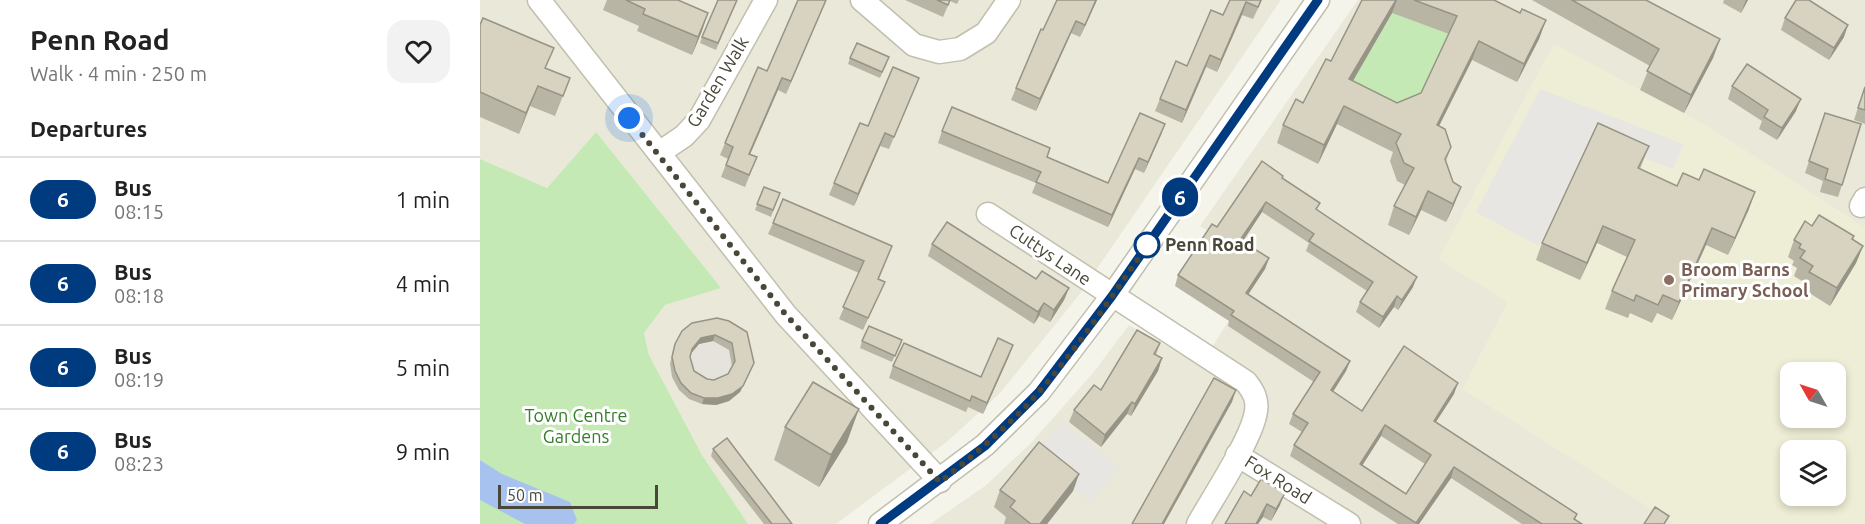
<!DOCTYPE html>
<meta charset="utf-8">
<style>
body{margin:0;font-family:Ubuntu,sans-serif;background:#f2f2f2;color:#222;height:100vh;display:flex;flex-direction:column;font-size:22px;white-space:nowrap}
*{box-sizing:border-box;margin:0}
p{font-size:20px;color:#767676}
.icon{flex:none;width:33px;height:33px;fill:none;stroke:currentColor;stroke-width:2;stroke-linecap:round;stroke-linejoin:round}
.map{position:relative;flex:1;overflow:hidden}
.panel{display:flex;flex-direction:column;background:#fff;width:480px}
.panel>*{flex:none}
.badge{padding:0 12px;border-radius:20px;font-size:21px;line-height:39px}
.needle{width:39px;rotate:309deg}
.buttons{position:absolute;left:1300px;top:362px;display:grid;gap:12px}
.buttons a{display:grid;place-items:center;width:66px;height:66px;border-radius:12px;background:#fff;box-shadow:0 3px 9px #0003;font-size:30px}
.scale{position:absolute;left:18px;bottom:15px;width:160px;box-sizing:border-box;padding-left:6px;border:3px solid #494738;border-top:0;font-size:16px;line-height:21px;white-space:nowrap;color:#494738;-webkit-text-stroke:4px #fff;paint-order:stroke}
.you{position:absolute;width:30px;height:30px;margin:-15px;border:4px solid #fff;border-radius:50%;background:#1a73e8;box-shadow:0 0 0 9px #1a73e833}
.map>.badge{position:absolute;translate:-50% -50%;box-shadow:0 0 0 3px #fff}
h2{padding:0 30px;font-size:22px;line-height:54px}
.round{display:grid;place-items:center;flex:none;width:63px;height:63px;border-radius:18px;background:#f2f2f2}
.head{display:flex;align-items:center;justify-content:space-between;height:102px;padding:0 30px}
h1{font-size:28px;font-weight:600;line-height:45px}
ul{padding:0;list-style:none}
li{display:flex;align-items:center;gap:18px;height:84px;padding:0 30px;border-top:2px solid #e0e0e0}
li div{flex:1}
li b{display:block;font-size:22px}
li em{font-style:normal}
li .badge{min-width:66px;font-weight:700;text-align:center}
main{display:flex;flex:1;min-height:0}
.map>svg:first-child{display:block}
.residential{fill:#e9e8d9}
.industrial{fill:#e5e3dc}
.education{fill:#eeedd5;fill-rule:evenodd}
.green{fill:#c5e9b4}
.parking{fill:#e7e6e2}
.water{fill:#a8c2f0}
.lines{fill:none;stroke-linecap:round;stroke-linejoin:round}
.street-casing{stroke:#c1bfad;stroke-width:25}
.street{stroke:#fff;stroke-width:22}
.wall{fill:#b9b5a5;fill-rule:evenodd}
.shaded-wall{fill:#969486}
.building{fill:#d7d3c0;stroke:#969486;stroke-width:1.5;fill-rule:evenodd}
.line-casing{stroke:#fff;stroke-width:14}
.line{stroke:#003b80;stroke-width:9}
.walk{stroke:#494738;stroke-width:6;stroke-dasharray:0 10.8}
.stop-dot{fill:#fff;stroke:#003b80;stroke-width:3}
.education-dot{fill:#8d6e63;stroke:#fff;stroke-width:2}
.labels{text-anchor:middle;stroke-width:6;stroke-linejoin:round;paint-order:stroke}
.street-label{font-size:18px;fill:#494738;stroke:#fff}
.stop-label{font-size:18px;font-weight:bold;fill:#494738;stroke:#fff;text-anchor:start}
.education-label{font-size:18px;font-weight:bold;fill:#785e54;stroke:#fff;text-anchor:start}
.park-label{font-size:18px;fill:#367c2b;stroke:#fff}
</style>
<main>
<section class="panel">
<div class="head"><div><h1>Penn Road</h1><p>Walk · 4 min · 250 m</p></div><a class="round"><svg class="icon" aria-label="heart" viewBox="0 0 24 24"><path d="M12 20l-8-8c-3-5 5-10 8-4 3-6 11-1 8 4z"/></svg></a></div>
<h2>Departures</h2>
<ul>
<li><span class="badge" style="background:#003b80;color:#fff">6</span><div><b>Bus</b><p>08:15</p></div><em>1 min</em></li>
<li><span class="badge" style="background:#003b80;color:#fff">6</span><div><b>Bus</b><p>08:18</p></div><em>4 min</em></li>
<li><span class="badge" style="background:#003b80;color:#fff">6</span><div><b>Bus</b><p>08:19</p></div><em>5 min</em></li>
<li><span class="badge" style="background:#003b80;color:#fff">6</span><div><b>Bus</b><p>08:23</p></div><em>9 min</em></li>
</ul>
</section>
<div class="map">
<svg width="1385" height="524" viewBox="0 0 1385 524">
<rect width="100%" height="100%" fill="#f5f4eb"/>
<g class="residential">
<polygon points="0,0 801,0 599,295 520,393 469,440 356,524 268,524 222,455 169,355 164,333 185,305 240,288 116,132 67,188 0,159"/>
<polygon points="878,0 1385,0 1385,228 1230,128 1074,44 959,259 1028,302 983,389 1196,524 450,524 505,486 550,444 613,373 649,325 721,365 783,265 720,226"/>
</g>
<polygon class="industrial" points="233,341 248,350 253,367 246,380 218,382 209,356 219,345"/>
<path class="education" d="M1074,44L1230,128L1385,228V524H1196L983,389L1028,302L959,259ZM1311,372H1356V417H1311ZM1311,450H1356V495H1311Z"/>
<g class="green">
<polygon points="912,13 970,34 934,111 872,83"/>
<polygon points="116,132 241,288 185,305 164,333 169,355 222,455 268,524 0,524 0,159 67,188"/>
</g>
<g class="parking">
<polygon points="1060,89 1203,144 1193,169 1110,138 1059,246 996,212"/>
<polygon points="581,421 639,467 611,502 553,456"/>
</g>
<polygon class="water" points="0,460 22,474 90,502 97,520 94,524 45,524 0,500"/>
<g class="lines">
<defs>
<g id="street">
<polyline points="59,0 306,315 460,481"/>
<polyline points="382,0 434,45 459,52 480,49 506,33 529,0"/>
<polyline points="179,153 204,136 219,120 286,0"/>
<polyline points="1381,206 1385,199"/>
<path d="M508,214L766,382C773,391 778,399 776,411C773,437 732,499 718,524"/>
<polyline points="757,455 869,524"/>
<polyline points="400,524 505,445 559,392 632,296 838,0"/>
</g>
</defs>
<use href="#street" class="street-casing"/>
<use href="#street" class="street"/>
</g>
<g class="wall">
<polygon points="127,0 198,0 222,31 212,55 157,31 159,26 123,10"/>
<polygon points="257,0 236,50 220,43 222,37"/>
<polygon points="346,0 306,94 298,90 270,154 277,157 265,187 241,177 248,159 240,155 245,143 287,71"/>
<polygon points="425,0 479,0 477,4 470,1 463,17"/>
<polygon points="617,0 600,37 591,33 556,111 531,100 536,88 563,30"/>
<polygon points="750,0 782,0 773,19 762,15 737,72 726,67 702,123 675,111 680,99 707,66 743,15"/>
<path d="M882,0H1014L1040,13L1066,20L1059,39L1037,82L992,60L959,126L971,147L966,161L974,205L966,222L941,210L929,235L908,225L914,206L925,185L917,181L910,161L913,152L857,124L838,164L797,143L803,125L823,103L851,61ZM912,13L969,34L941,93L917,103L873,81Z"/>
<polygon points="1052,0 1166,0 1240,39 1233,58 1204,113 1160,90 1170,66"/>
<polygon points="1244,0 1268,0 1261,13 1243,3"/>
<polygon points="1305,18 1364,37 1349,60 1301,30"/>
<polygon points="0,25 66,69 90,78 75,116 50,106 39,134 0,117"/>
<polygon points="370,58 407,63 400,78 368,64"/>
<polygon points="1252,86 1316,111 1297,140 1279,129 1282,121 1248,99"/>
<polygon points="1385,86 1385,124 1374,120"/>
<polygon points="434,90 409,149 400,146 374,206 349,195 354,183 388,126"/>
<polygon points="1345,113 1362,185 1358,197 1340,192 1343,181 1325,173"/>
<polygon points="685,124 664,173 655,169 628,227 552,193 556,183 458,143 462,131 567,157 628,183"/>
<polygon points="1169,146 1160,169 1197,186 1269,209 1248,255 1226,245 1192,320 1177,313 1172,323 1150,313 1148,318 1125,309 1132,291 1147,257 1117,243 1100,280 1056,260 1062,243"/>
<path d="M803,176L802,179L837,210L933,287L918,310L914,307L899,328L876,312L880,302L887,291L826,251L829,243L782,212L763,241L789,258L785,269L768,294L870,361L866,371L853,392L882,411L974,394L956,422L1097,514L1095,520L1102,524H1042L971,478L939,524H918L810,456L814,445L822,432L809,424L813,414L834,382L748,326L749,321L695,286L698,275L737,227ZM901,436L945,464L926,494L882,466Z"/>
<polygon points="284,187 300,193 291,217 275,210"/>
<polygon points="293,223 412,246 399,279 400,293 383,330 359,319 379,273 288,234"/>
<polygon points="1332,226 1372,240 1383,246 1376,263 1350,306 1323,289 1325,283 1314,276 1317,268 1312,265 1314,261 1308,257 1314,240"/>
<polygon points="452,244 556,279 589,288 584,300 570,322 559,316 554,324 448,256"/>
<path d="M237,318L271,369L260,392L249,401L236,405L222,404L209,399L199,390L192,377L190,363L195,344ZM233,341L249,350L252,366L248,374L234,380L227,379L214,371L210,357V354L219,344Z"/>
<polygon points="422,340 412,362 380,348 382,341"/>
<polygon points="680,343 676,355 682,358 678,371 651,416 647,414 621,447 589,422 594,410 621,390"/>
<polygon points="529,356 503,414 488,407 486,412 409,378 413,366 501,377"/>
<polygon points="305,427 367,442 339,487 294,460"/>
<polygon points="233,449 312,524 284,524 231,456"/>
<polygon points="599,474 593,491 567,524 524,524 526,517 514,507 520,490"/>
<polygon points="771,496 800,505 791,521 783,517 778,524 745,524"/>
</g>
<g class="shaded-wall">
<polygon points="346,0 306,94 311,81"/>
<polygon points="616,0 617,0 600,37 605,25"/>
<polygon points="916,0 917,0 912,13 863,98 869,79"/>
<polygon points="1266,0 1268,0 1261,13"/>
<polygon points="766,2 762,15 737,72 741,60"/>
<polygon points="228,13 222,31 212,55 218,37"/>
<polygon points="1066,20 1059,39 1037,82 1044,64"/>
<polygon points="596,21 591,33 556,111 560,99"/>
<polygon points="1368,25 1364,37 1349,60 1354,48"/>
<polygon points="1240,39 1233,58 1204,113 1211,95"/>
<polygon points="999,41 992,60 950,144 957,125"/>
<polygon points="730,55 726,67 702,123 706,110"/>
<polygon points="302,78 298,90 265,166 269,154"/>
<polygon points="58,86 50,106 39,134 46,113"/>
<polygon points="1321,99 1316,111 1297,140 1302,128"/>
<polygon points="864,106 857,124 838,164 844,145"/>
<polygon points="685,124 681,135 664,173 668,162"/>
<polygon points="405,133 400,146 374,206 378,194"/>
<polygon points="659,158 655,169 628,227 632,215"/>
<polygon points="981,187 974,205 966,222 973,204"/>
<polygon points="948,191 941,210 929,235 936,217"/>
<polygon points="1275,192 1269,209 1248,255 1255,238"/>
<polygon points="786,202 782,212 757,250 760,240"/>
<polygon points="1123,226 1117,243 1100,280 1107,263"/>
<polygon points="1232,228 1226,245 1192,320 1199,302"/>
<polygon points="1383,246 1376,263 1350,306 1357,288"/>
<polygon points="789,258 785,269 762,304 766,293"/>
<polygon points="937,277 933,287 918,310 922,300"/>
<polygon points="589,288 584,300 570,322 574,310"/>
<polygon points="917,296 914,307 899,328 903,317"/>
<polygon points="564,303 559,316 554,324 558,312"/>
<polygon points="235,335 233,341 219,344 209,356 212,349 221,338"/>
<polygon points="533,345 529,356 503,414 507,403"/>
<polygon points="682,358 678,371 651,416 655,404"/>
<polygon points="870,361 866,371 847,401 851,390"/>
<polygon points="274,363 260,392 249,401 236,405 222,404 224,398"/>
<polygon points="978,383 974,394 950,431 954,421"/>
<polygon points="756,390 752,402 684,524 682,524"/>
<polygon points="652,402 647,414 621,447 625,435"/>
<polygon points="379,409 367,442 339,487 351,455"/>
<polygon points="905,425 901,436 876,475 880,464"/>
<polygon points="974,467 971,478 939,524 936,524"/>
<polygon points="599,474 593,491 567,524 560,524"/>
<polygon points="805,493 800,505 791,521 796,509"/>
<polygon points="787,504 783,517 778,524 776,524"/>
</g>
<g class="building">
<polygon points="146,0 198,0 228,13 218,37 163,14 165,9"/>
<polygon points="238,0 257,0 238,43 222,37"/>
<polygon points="318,0 346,0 311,81 302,78 269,154 277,157 269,175 246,165 253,147 245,143 278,67 287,71"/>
<polygon points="457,0 470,0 468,5"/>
<polygon points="577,0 616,0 605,25 596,21 560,99 536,88 561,29 563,30"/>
<polygon points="750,0 781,0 778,7 766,2 741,60 730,55 706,110 680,99 696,61 707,66 731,10 743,15"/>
<polygon points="882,0 916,0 869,79 917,103 941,93 977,16 934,0 1014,0 1040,13 1042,9 1066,20 1044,64 999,41 957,125 965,129 971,147 965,159 973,182 981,187 973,204 948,191 936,217 914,206 934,168 924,163 916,143 921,134 864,106 844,145 803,125 816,99 823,103 846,59 851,61"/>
<polygon points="1092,0 1166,0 1240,39 1211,95 1167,71 1179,49"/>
<polygon points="1316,0 1329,0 1368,25 1354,48 1305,18"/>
<polygon points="3,18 74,48 65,68 90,78 83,96 58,86 46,113 0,92 0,25"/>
<polygon points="377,43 409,57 402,72 370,58"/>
<polygon points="1267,64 1321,99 1302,128 1284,117 1288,110 1252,86"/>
<polygon points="413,67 439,78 414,137 405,133 378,194 354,183 380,123 388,126"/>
<polygon points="1385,87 1385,110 1378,108"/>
<polygon points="472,107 570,148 567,157 628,183 660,113 685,124 668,162 659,158 632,215 556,182 561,172 462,131"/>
<polygon points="1345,113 1381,124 1362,185 1345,179 1348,169 1329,161"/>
<polygon points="1118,123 1169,146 1158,168 1197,186 1203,173 1219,180 1224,169 1275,192 1255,238 1232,228 1199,302 1183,295 1178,305 1156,295 1154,301 1132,291 1155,240 1123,226 1107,263 1062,243"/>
<path d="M782,161L803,176L802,178L840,203L836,209L937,277L922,300L917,296L903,317L880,302L893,282L829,241L834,234L786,202L760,240L789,258L766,293L870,361L851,390L882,411L924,346L978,383L954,421L1097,514L1094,519L1102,524H1062L974,467L936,523L814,445L828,423L813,414L840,372L751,315L754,311L698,275L732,224L737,227ZM905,425L951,455L926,494L880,464Z"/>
<polygon points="284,187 300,193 293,210 277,204"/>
<polygon points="303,199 412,246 398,279 405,282 388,318 363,307 384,261 293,223"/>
<polygon points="1339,215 1374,236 1372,239 1383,246 1357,288 1329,272 1333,266 1320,258 1325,251 1319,248 1321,244 1314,240 1325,221 1332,226"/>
<polygon points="467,222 556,279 562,271 589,288 574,310 564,303 558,312 452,244"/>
<path d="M237,318L249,321L267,332L274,363L263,386L252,394L238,398H224L211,393L201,383L195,371L192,357L195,344L202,331L212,323ZM235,335L252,343L255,361L248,374L234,380L227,379L214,371L210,357L212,349L221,338Z"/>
<polygon points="389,326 422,340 415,356 382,341"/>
<polygon points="657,330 680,343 674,354 682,358 655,404 652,402 625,435 594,410 614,385 621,390"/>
<polygon points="518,338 533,345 507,403 492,396 490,401 413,366 424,343 501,377"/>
<polygon points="734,378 756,390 682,524 652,524"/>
<polygon points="333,382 379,409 351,455 305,427"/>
<polygon points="247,438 312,524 292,524 233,449"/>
<polygon points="559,442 599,474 560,524 551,524 530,507 535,501 520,490"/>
<polygon points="781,479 805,493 796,509 787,504 776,524 745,524 764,491 771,496"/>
<polygon points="1175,507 1189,516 1184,524 1164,524"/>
</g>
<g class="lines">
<defs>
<polyline id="line" points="400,524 505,446 559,392 632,296 838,0"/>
</defs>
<use href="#line" class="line-casing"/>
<use href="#line" class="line"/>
<path class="walk" d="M149,118L306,315L460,482C495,454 530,425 559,392C600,345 634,293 669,243L667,245"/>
</g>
<circle class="stop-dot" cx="667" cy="245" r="12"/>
<circle class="education-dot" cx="1189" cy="280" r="6"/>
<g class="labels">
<g class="street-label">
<text transform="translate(238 82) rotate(-59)" y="6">Garden Walk</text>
<text transform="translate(570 255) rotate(34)" y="6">Cuttys Lane</text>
<text transform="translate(798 480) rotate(32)" y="6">Fox Road</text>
</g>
<g class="stop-label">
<text x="685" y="251">Penn Road</text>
</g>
<g class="education-label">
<text x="1201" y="276">Broom Barns<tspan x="1201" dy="21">Primary School</tspan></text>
</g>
<g class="park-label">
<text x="96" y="422">Town Centre<tspan x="96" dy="21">Gardens</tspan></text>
</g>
</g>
</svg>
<div class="buttons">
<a><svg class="needle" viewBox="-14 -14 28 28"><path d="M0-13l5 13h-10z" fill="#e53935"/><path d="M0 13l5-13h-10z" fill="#767676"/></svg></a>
<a><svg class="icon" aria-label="layers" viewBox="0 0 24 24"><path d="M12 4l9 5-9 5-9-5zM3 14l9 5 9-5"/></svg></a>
</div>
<div class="scale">50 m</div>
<div class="you" style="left:149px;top:118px"></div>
<b class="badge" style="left:700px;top:197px;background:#003b80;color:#fff">6</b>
</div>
</main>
